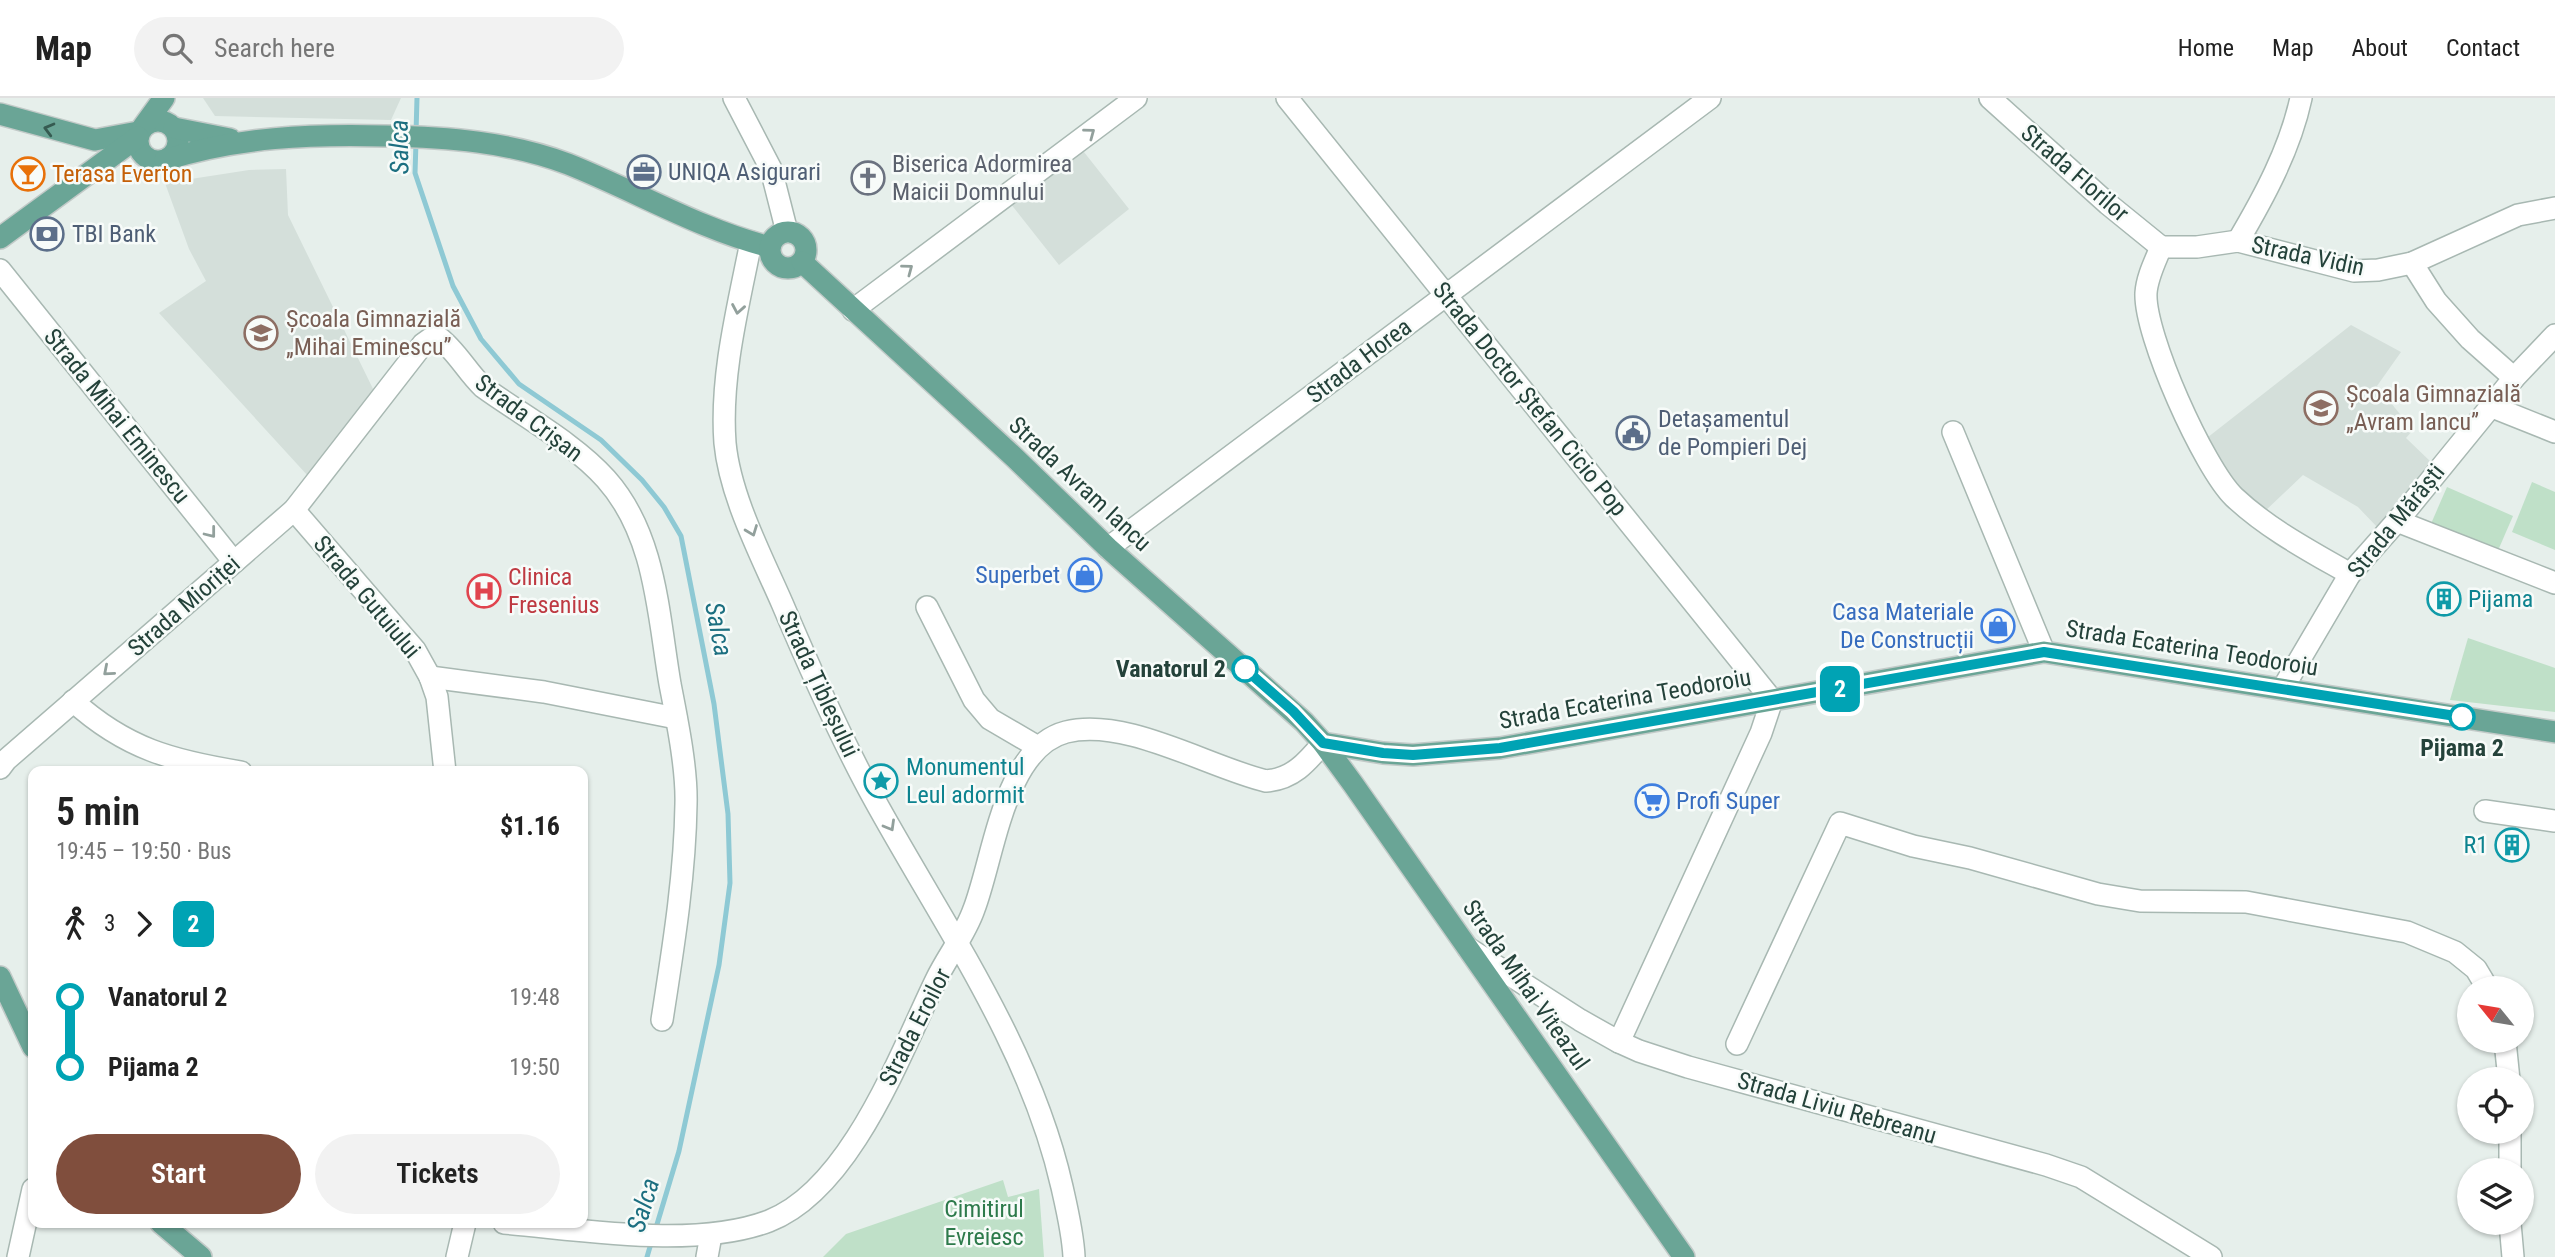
<!DOCTYPE html>
<meta charset="utf-8">
<style>
body{margin:0;font-family:"Roboto Condensed",sans-serif;background:#f2f2f2;color:#222;height:100vh;display:flex;flex-direction:column;font-size:26px;white-space:nowrap}
*{box-sizing:border-box;margin:0}
p{font-size:23px;color:#767676}
.icon{flex:none;width:38px;height:38px;fill:none;stroke:currentColor;stroke-width:2;stroke-linecap:round;stroke-linejoin:round}
.map{position:relative;flex:1;overflow:hidden}
.side{position:absolute;left:28px;top:668px;width:560px;height:462px;display:flex;flex-direction:column;background:#fff;border-radius:14px;box-shadow:0 2px 5px #0004}
.side>*{flex:none}
.badge{padding:0 14px;border-radius:10px;font-size:24px;line-height:46px}
.needle{width:46px;rotate:300deg}
.controls{position:absolute;left:2457px;top:878px;display:grid;gap:14px}
.controls a{display:grid;place-items:center;width:77px;height:77px;border-radius:50%;background:#fff;box-shadow:0 2px 5px #0004;font-size:35px}
.map>.badge{position:absolute;translate:-50% -50%;box-shadow:0 0 0 4px #fff}
.legs{display:flex;align-items:center;gap:10px;height:77px;padding:0 28px;font-size:23px}
.legs p{margin-inline-start:auto}
.head{display:flex;align-items:center;justify-content:space-between;height:119px;padding:0 28px}
h1{font-size:38px;font-weight:600;line-height:52px}
.action{display:flex;gap:14px;margin-top:auto;padding:14px 28px}
.action a{flex:1;height:80px;border-radius:42px;background:#804e3d;color:#fff;font-size:28px;font-weight:600;line-height:80px;text-align:center}
.action a+a{background:#f2f2f2;color:#222}
ul{padding:0 28px;list-style:none}
li{display:flex;align-items:center;gap:24px;height:70px;font-size:26px}
li i{display:grid;place-items:center;width:10px;height:100%;margin:0 9px;background:currentColor}
li i::after{content:'';width:18px;height:18px;margin:-9px;border:5px solid;border-radius:50%;background:#fff}
li p{margin-inline-start:auto}
li:first-child i{background:linear-gradient(#0000 50%,currentColor 0)}
li:last-child i{background:linear-gradient(currentColor 50%,#0000 0)}
header{display:flex;align-items:center;gap:42px;box-sizing:border-box;height:98px;padding:0 35px;background:#fff;border-bottom:2px solid #e0e0e0}
header strong{font-size:33px}
nav{display:flex;gap:38px;margin-inline-start:auto;font-size:24px}
.search{width:490px;height:63px;background:#f2f2f2;display:flex;align-items:center;gap:18px;box-sizing:border-box;padding:0 24px;border-radius:38px;color:#767676;font-size:26px}
.map>svg:first-child{display:block}
.built{fill:#d4dfda}
.green{fill:#bfe0c8}
.lines{fill:none;stroke-linecap:round;stroke-linejoin:round}
.stream{stroke:#8ec9d4;stroke-width:5}
.minor-casing{stroke:#a8b8b2;stroke-width:24}
.major-casing{stroke:#c2cac8;stroke-width:24}
.minor{stroke:#fff;stroke-width:21}
.major{stroke:#6aa596;stroke-width:21}
.oneway{stroke:#365b51}
.oneway2{stroke:#92a09c}
.line-1-casing{stroke:#fff;stroke-width:16}
.line-1{stroke:#00a3b4;stroke-width:10}
.stop-1-dot{fill:#fff;stroke:#00a3b4;stroke-width:3.5}
.labels{text-anchor:middle;stroke-width:5;stroke-linejoin:round;paint-order:stroke}
.worship-label{font-size:24px;fill:#5b616d;stroke:#f7fbf9;text-anchor:start}
.service-label{font-size:24px;fill:#4e5e75;stroke:#f7fbf9;text-anchor:start}
.street-label{font-size:24px;fill:#24423a;stroke:#f7fbf9}
.food-label{font-size:24px;fill:#c56008;stroke:#f7fbf9;text-anchor:start}
.education-label{font-size:24px;fill:#785e54;stroke:#f7fbf9;text-anchor:start}
.shop-label{font-size:24px;fill:#366cbe;stroke:#f7fbf9;text-anchor:end}
.health-label{font-size:24px;fill:#be3a42;stroke:#f7fbf9;text-anchor:start}
.culture-label{font-size:24px;fill:#0d838f;stroke:#f7fbf9;text-anchor:start}
.stop-label{font-size:24px;font-weight:bold;fill:#24423a;stroke:#f7fbf9;text-anchor:end}
.park-label{font-size:24px;fill:#2d7a4b;stroke:#f7fbf9}
.water-label{font-size:26px;font-style:italic;fill:#1c6f80;stroke:#f7fbf9}
</style>
<header>
<strong>Map</strong>
<div class="search"><svg class="icon" aria-label="search" viewBox="0 0 24 24"><circle cx="10" cy="10" r="6"/><path d="M15 15l6 6"/></svg>Search here</div>
<nav><a>Home</a><a>Map</a><a>About</a><a>Contact</a></nav>
</header>
<div class="map">
<svg width="2555" height="1159" viewBox="0 0 2555 1159">
<rect width="100%" height="100%" fill="#e6efeb"/>
<g class="built">
<polygon points="203,0 401,0 391,22 215,18"/>
<polygon points="1080,49 1129,111 1059,167 1010,105"/>
<polygon points="286,71 288,117 376,297 308,378 159,215 206,183 189,151 165,85 249,72"/>
<polygon points="2351,227 2401,254 2377,288 2413,332 2406,340 2431,364 2377,429 2358,409 2303,377 2264,414 2229,384 2203,343"/>
</g>
<g class="green">
<polygon points="2532,384 2555,394 2555,452 2512,434"/>
<polygon points="2447,389 2513,418 2496,457 2430,428"/>
<polygon points="2468,540 2555,570 2555,614 2450,602"/>
<polygon points="1003,1082 1008,1099 1039,1091 1044,1159 823,1159 846,1136"/>
</g>
<g class="lines">
<g class="stream">
<polyline points="416,35 417,0"/>
<polyline points="416,44 415,75 453,188 481,241 519,286 601,342 642,382 664,409 681,438 714,606 728,716 730,785 719,867 679,1053 655,1133"/>
<polyline points="647,1159 652,1142"/>
</g>
<defs>
<g id="minor">
<polyline points="734,0 771,71 787,134"/>
<polyline points="1287,0 1772,602 1761,635 1619,944"/>
<polyline points="1990,0 2108,106 2161,149"/>
<path d="M2238,143C2264,99 2290,51 2301,0"/>
<path d="M751,144C738,209 720,279 725,345C730,398 761,457 782,505C810,571 839,637 873,699C942,825 1030,947 1062,1089C1067,1111 1073,1136 1074,1159"/>
<path d="M2161,149C2155,164 2147,179 2146,195C2144,237 2204,370 2234,399C2268,431 2310,453 2350,476"/>
<polyline points="2161,149 2197,149 2238,143 2354,173 2378,172 2412,165 2518,117 2555,110"/>
<polyline points="2412,165 2436,203 2470,241 2514,280"/>
<polyline points="0,172 234,464"/>
<polyline points="853,212 1136,0"/>
<polyline points="2490,308 2555,334"/>
<polyline points="1953,334 2044,554"/>
<polyline points="294,412 415,552 430,579 437,599 445,674"/>
<polyline points="2397,423 2555,485"/>
<polyline points="1108,450 1710,0"/>
<polyline points="927,509 974,602 990,621 1038,649"/>
<polyline points="430,579 544,594 676,620"/>
<polyline points="2283,590 2350,476 2404,415 2514,280 2555,237"/>
<path d="M73,603C126,651 173,663 241,674"/>
<path d="M0,670L6,662L294,412L423,246L430,241L438,239C456,252 467,274 483,289C523,318 574,345 606,381C656,437 658,516 670,586C677,622 687,670 686,706C685,778 673,851 662,922"/>
<polyline points="2485,713 2555,723"/>
<polyline points="1468,850 1580,922 1619,944 1639,953 1688,969 2046,1067 2081,1079 2211,1159"/>
<polyline points="2505,943 2509,982"/>
<polyline points="1737,946 1840,725 1913,748 1970,760 2098,796 2140,803 2246,804 2407,834 2455,854 2476,871 2488,891"/>
<polyline points="2510,1034 2510,1073"/>
<path d="M504,1125C584,1132 695,1151 769,1123C851,1091 900,956 936,882C948,857 965,837 974,811C994,759 1004,650 1066,634C1126,619 1208,669 1266,683C1293,681 1307,664 1323,645"/>
<polyline points="2510,1125 2513,1159"/>
<polyline points="18,1159 33,1091"/>
<polyline points="457,1159 465,1125"/>
<polyline points="707,1159 711,1137"/>
</g>
<g id="major">
<polyline points="0,16 95,42 138,34"/>
<circle cx="158" cy="43" r="20"/>
<polyline points="143,29 164,0"/>
<polyline points="174,30 230,41"/>
<path d="M165,62C237,39 311,36 385,38C447,39 510,44 568,66C636,93 699,131 770,149"/>
<circle cx="788" cy="152" r="18"/>
<polyline points="0,140 138,39"/>
<polyline points="802,164 1014,359 1108,450 1304,624 1323,645 1353,686 1684,1159"/>
<polyline points="1323,645 1383,655 1413,657 1500,650 2044,554 2555,634"/>
<polyline points="0,879 33,949"/>
<polyline points="161,1125 201,1159"/>
</g>
</defs>
<use href="#minor" class="minor-casing"/>
<use href="#major" class="major-casing"/>
<use href="#minor" class="minor"/>
<use href="#major" class="major"/>
</g>
<defs><path id="oneway-chevron" d="M-2-3.5L2.5 0L-2 3.5" fill="none" stroke-width="1.6" stroke-linecap="round" stroke-linejoin="round" transform="scale(1.75)"/></defs>
<use class="oneway" href="#oneway-chevron" transform="translate(49 31) rotate(-165)"/>
<g class="oneway2">
<use href="#oneway-chevron" transform="translate(1090 35) rotate(-37)"/>
<use href="#oneway-chevron" transform="translate(908 171) rotate(-37)"/>
<use href="#oneway-chevron" transform="translate(738 211) rotate(100)"/>
<use href="#oneway-chevron" transform="translate(752 433) rotate(69)"/>
<use href="#oneway-chevron" transform="translate(211 435) rotate(52)"/>
<use href="#oneway-chevron" transform="translate(108 573) rotate(139)"/>
<use href="#oneway-chevron" transform="translate(890 728) rotate(60)"/>
</g>
<g class="lines">
<defs>
<polyline id="line-1" points="1245,571 1293,613 1323,645 1383,655 1413,657 1500,650 2044,554 2462,619"/>
</defs>
<use href="#line-1" class="line-1-casing"/>
<use href="#line-1" class="line-1"/>
</g>
<defs>
<symbol id="office-ring" viewBox="-11 -11 22 22"><circle r="9.5" fill="#f7fbf9" stroke="#5c6f8a" stroke-width="1.5"/><path d="M-6-3h4V-5.5h4V-3h4V5H-6ZM-1-4.5V-3h2v-1.5ZM-6 0V1H6V0Z" fill="#5c6f8a"/></symbol>
<symbol id="bar-ring" viewBox="-11 -11 22 22"><circle r="9.5" fill="#f7fbf9" stroke="#e8710a" stroke-width="1.5"/><path d="M-6-5H6L.8 .8V4.5H3.5V6h-7V4.5H-.8V.8Z" fill="#e8710a"/></symbol>
<symbol id="church-ring" viewBox="-11 -11 22 22"><circle r="9.5" fill="#f7fbf9" stroke="#6b7280" stroke-width="1.5"/><path d="M-1.2-6h2.4v3.5h3.3v2.4h-3.3V6h-2.4V-.1h-3.3v-2.4h3.3Z" fill="#6b7280"/></symbol>
<symbol id="bank-ring" viewBox="-11 -11 22 22"><circle r="9.5" fill="#f7fbf9" stroke="#5c6f8a" stroke-width="1.5"/><path d="M-6-4H6V4H-6ZM0-2.3a2.3 2.3 0 1 0 0 4.6a2.3 2.3 0 1 0 0-4.6Z" fill="#5c6f8a"/></symbol>
<symbol id="school-ring" viewBox="-11 -11 22 22"><circle r="9.5" fill="#f7fbf9" stroke="#8d6e63" stroke-width="1.5"/><path d="M0-5L7-2L0 1L-7-2ZM-4 1L0 2.5L4 1V4Q0 6-4 4Z" fill="#8d6e63"/></symbol>
<symbol id="civic-ring" viewBox="-11 -11 22 22"><circle r="9.5" fill="#f7fbf9" stroke="#5c6f8a" stroke-width="1.5"/><path d="M-.6-6.5H3V-4.5H.6V-3L4-1V1h2V6H-6V1h2V-1L-.6-3ZM-1.2 2.5V6h2.4V2.5Z" fill="#5c6f8a"/></symbol>
<symbol id="shop-ring" viewBox="-11 -11 22 22"><circle r="9.5" fill="#f7fbf9" stroke="#3f7fe0" stroke-width="1.5"/><path d="M-5-2.5h2.3a2.7 3.5 0 0 1 5.4 0H5L5.5 6h-11ZM-1.5-2.5h3a1.5 2.3 0 0 0-3 0Z" fill="#3f7fe0"/></symbol>
<symbol id="hospital-ring" viewBox="-11 -11 22 22"><circle r="9.5" fill="#f7fbf9" stroke="#e0444e" stroke-width="1.5"/><path d="M-5-5h3v3.5h4V-5h3V5h-3V1.5h-4V5h-3Z" fill="#e0444e"/></symbol>
<symbol id="building-ring" viewBox="-11 -11 22 22"><circle r="9.5" fill="#f7fbf9" stroke="#0f9aa8" stroke-width="1.5"/><path d="M-4-6H4V6H1V3H-1V6H-4ZM-2.5-4.3h1.7v1.8h-1.7ZM.8-4.3h1.7v1.8H.8ZM-2.5-1h1.7V.8h-1.7ZM.8-1h1.7V.8H.8Z" fill="#0f9aa8"/></symbol>
<symbol id="sight-ring" viewBox="-11 -11 22 22"><circle r="9.5" fill="#f7fbf9" stroke="#0f9aa8" stroke-width="1.5"/><path d="M0-6L1.8-2.2L6-1.7L2.9 1.2L3.7 5.4L0 3.3L-3.7 5.4L-2.9 1.2L-6-1.7L-1.8-2.2Z" fill="#0f9aa8"/></symbol>
<symbol id="supermarket-ring" viewBox="-11 -11 22 22"><circle r="9.5" fill="#f7fbf9" stroke="#3f7fe0" stroke-width="1.5"/><path d="M-6-5.5h2.5l.6 2H6L4.5 2H-2.5L-4.4-4H-6ZM-1.5 3.2a1.3 1.3 0 1 0 .1 0ZM3 3.2a1.3 1.3 0 1 0 .1 0Z" fill="#3f7fe0"/></symbol>
</defs>
<g fill-rule="evenodd">
<use href="#office-ring" x="625" y="55" width="38" height="38"/>
<use href="#bar-ring" x="9" y="57" width="38" height="38"/>
<use href="#church-ring" x="849" y="61" width="38" height="38"/>
<use href="#bank-ring" x="28" y="117" width="38" height="38"/>
<use href="#school-ring" x="242" y="216" width="38" height="38"/>
<use href="#school-ring" x="2302" y="291" width="38" height="38"/>
<use href="#civic-ring" x="1614" y="316" width="38" height="38"/>
<use href="#shop-ring" x="1066" y="458" width="38" height="38"/>
<use href="#hospital-ring" x="465" y="474" width="38" height="38"/>
<use href="#building-ring" x="2425" y="482" width="38" height="38"/>
<use href="#shop-ring" x="1979" y="509" width="38" height="38"/>
<use href="#sight-ring" x="862" y="664" width="38" height="38"/>
<use href="#supermarket-ring" x="1633" y="684" width="38" height="38"/>
<use href="#building-ring" x="2493" y="728" width="38" height="38"/>
</g>
<g class="stop-1-dot">
<circle cx="1245" cy="571" r="12"/>
<circle cx="2462" cy="619" r="12"/>
</g>
<g class="labels">
<g class="worship-label">
<text x="892" y="74">Biserica Adormirea<tspan x="892" dy="28">Maicii Domnului</tspan></text>
</g>
<g class="service-label">
<text x="668" y="82">UNIQA Asigurari</text>
<text x="72" y="144">TBI Bank</text>
<text x="1658" y="329">Detașamentul<tspan x="1658" dy="28">de Pompieri Dej</tspan></text>
</g>
<g class="street-label">
<text transform="translate(2075 75) rotate(41)" y="8">Strada Florilor</text>
<text transform="translate(2308 158) rotate(12)" y="8">Strada Vidin</text>
<text transform="translate(1359 263) rotate(-37)" y="8">Strada Horea</text>
<text transform="translate(1530 301) rotate(51)" y="8">Strada Doctor Ștefan Cicio Pop</text>
<text transform="translate(117 318) rotate(51)" y="8">Strada Mihai Eminescu</text>
<text transform="translate(529 320) rotate(37)" y="8">Strada Crișan</text>
<text transform="translate(1080 386) rotate(43)" y="8">Strada Avram Iancu</text>
<text transform="translate(2396 423) rotate(-51)" y="8">Strada Mărăști</text>
<text transform="translate(367 499) rotate(50)" y="8">Strada Gutuiului</text>
<text transform="translate(184 508) rotate(-41)" y="8">Strada Mioriței</text>
<text transform="translate(2192 550) rotate(9)" y="8">Strada Ecaterina Teodoroiu</text>
<text transform="translate(819 586) rotate(65)" y="8">Strada Țibleșului</text>
<text transform="translate(1625 601) rotate(-10)" y="8">Strada Ecaterina Teodoroiu</text>
<text transform="translate(1526 887) rotate(55)" y="8">Strada Mihai Viteazul</text>
<text transform="translate(915 929) rotate(-63)" y="8">Strada Eroilor</text>
<text transform="translate(1837 1010) rotate(16)" y="8">Strada Liviu Rebreanu</text>
</g>
<g class="food-label">
<text x="52" y="84">Terasa Everton</text>
</g>
<g class="education-label">
<text x="286" y="229">Școala Gimnazială<tspan x="286" dy="28">„Mihai Eminescu”</tspan></text>
<text x="2346" y="304">Școala Gimnazială<tspan x="2346" dy="28">„Avram Iancu”</tspan></text>
</g>
<g class="shop-label">
<text x="1060" y="485">Superbet</text>
<text x="1974" y="522">Casa Materiale<tspan x="1974" dy="28">De Construcții</tspan></text>
<text x="1676" y="711" text-anchor="start">Profi Super</text>
</g>
<g class="health-label">
<text x="508" y="487">Clinica<tspan x="508" dy="28">Fresenius</tspan></text>
</g>
<g class="culture-label">
<text x="2468" y="509">Pijama</text>
<text x="906" y="677">Monumentul<tspan x="906" dy="28">Leul adormit</tspan></text>
<text x="2488" y="755" text-anchor="end">R1</text>
</g>
<g class="stop-label">
<text x="1226" y="579">Vanatorul 2</text>
<text x="2462" y="658" text-anchor="middle">Pijama 2</text>
</g>
<g class="park-label">
<text x="984" y="1119">Cimitirul<tspan x="984" dy="28">Evreiesc</tspan></text>
</g>
<g class="water-label">
<text transform="translate(399 49) rotate(-91)" y="9">Salca</text>
<text transform="translate(719 531) rotate(79)" y="9">Salca</text>
<text transform="translate(643 1107) rotate(-73)" y="9">Salca</text>
</g>
</g>
</svg>
<div class="controls">
<a><svg class="needle" viewBox="-14 -14 28 28"><path d="M0-13l5 13h-10z" fill="#e53935"/><path d="M0 13l5-13h-10z" fill="#767676"/></svg></a>
<a><svg class="icon" aria-label="locate" viewBox="0 0 24 24"><circle cx="12" cy="12" r="6"/><path d="M12 2v4M12 18v4M2 12h4M18 12h4"/></svg></a>
<a><svg class="icon" aria-label="layers" viewBox="0 0 24 24"><path d="M12 4l9 5-9 5-9-5zM3 14l9 5 9-5"/></svg></a>
</div>
<b class="badge" style="left:1840px;top:591px;background:#00a3b4;color:#fff">2</b>
<section class="side">
<div class="head"><div><h1>5 min</h1><p>19:45 – 19:50 · Bus</p></div><b>$1.16</b></div>
<div class="legs"><svg class="icon" aria-label="walk" viewBox="0 0 24 24"><circle cx="13" cy="4" r="2"/><path d="M13 8l-2 6 4 7M11 14l-3 7M7 12l3-4h3l4 4"/></svg>3<svg class="icon" aria-label="forward" viewBox="0 0 24 24"><path d="M9 5l7 7-7 7"/></svg><b class="badge" style="background:#00a3b4;color:#fff">2</b></div>
<ul>
<li><i style="color:#00a3b4"></i><b>Vanatorul 2</b><p>19:48</p></li>
<li><i style="color:#00a3b4"></i><b>Pijama 2</b><p>19:50</p></li>
</ul>
<div class="action"><a>Start</a><a>Tickets</a></div>
</section>
</div>
